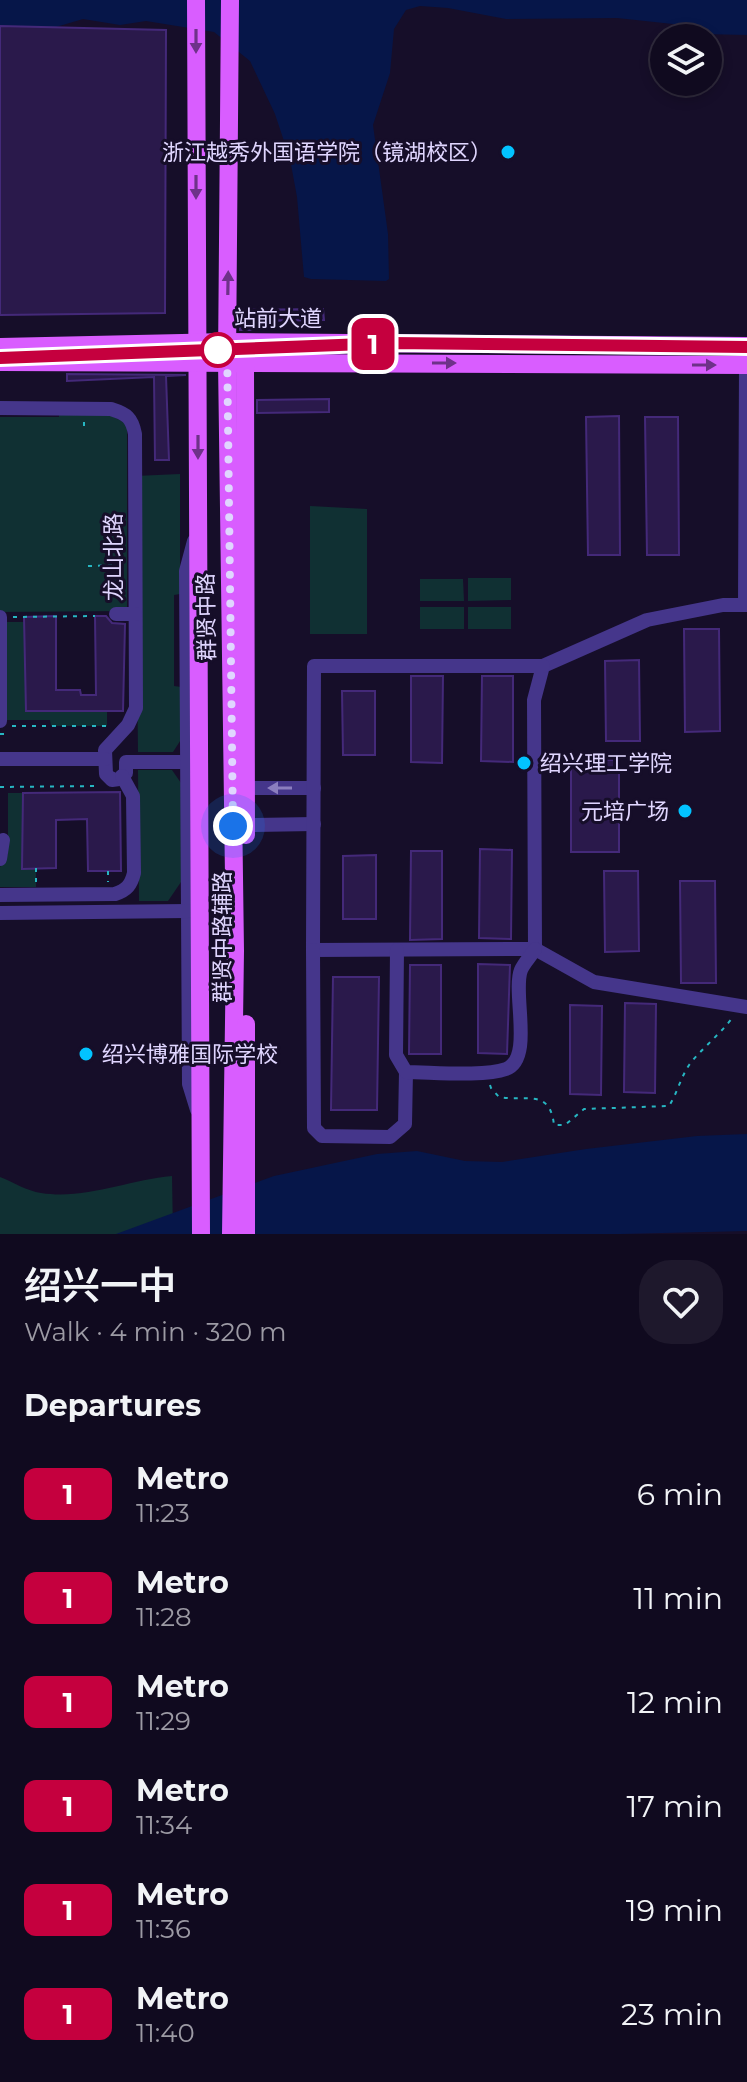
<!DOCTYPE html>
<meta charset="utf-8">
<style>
body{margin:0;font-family:Montserrat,"Noto Sans SC",sans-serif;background:#1e182c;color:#f1f3f6;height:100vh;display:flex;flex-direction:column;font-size:30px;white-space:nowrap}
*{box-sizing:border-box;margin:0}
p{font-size:26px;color:#9c9aa4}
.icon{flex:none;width:44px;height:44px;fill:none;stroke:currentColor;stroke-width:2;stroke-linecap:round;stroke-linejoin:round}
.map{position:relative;height:1234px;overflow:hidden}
.panel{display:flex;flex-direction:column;background:#100a1f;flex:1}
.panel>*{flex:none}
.badge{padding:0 16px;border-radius:12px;font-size:28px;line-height:52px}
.tools{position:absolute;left:650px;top:24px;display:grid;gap:16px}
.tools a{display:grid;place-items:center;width:72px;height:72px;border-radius:50%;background:#100a1f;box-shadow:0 4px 12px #0003,0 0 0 2px #302b3d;font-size:40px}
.you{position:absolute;width:40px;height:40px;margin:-20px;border:6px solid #fff;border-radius:50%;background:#1a73e8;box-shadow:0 0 0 12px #1a73e833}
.map>.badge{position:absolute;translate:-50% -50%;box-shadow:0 0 0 4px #fff}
h2{padding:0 24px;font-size:30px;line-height:72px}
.round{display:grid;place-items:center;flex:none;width:84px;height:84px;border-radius:32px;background:#1e182c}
.headline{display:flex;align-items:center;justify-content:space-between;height:136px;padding:0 24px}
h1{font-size:38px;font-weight:600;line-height:60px}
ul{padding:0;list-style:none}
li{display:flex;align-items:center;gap:24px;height:104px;padding:0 24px}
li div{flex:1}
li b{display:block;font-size:30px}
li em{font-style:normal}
li .badge{min-width:88px;font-weight:700;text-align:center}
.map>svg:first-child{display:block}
.green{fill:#103033}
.water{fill:#061649}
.building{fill:#2a194b;stroke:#442979;stroke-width:2}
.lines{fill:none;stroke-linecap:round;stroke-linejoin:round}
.path{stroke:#27b6c2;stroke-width:2;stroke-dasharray:4 6;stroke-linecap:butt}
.minor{stroke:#45368b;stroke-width:14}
.major{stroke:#d95dff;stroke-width:18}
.oneway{fill:#6e3289}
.oneway2{fill:#8b7ebf}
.line-casing{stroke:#fff;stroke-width:18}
.line{stroke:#c5003e;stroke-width:12}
.walk{stroke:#e0d6ff;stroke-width:8;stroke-dasharray:0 14.4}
.poi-dot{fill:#02c3ff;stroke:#160e29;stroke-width:3}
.stop-dot{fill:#fff;stroke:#c5003e;stroke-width:4}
.labels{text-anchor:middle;stroke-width:6;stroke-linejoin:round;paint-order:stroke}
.poi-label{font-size:22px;fill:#e0d6ff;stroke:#160e29;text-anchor:end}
.street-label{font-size:22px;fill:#e0d6ff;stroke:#160e29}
</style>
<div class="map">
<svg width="747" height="1234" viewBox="0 0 747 1234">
<rect width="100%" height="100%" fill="#160e29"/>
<g class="green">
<polygon points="59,414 110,415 127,424 127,611 0,612 0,417 59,417"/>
<polygon points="180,474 180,594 174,595 174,686 181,687 182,738 173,752 138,752 135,476"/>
<polygon points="310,506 367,509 367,634 310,634"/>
<polygon points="468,578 511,578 511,600 468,601"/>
<polygon points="420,579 463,579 464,601 420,601"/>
<rect x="420" y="607" width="44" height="22"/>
<rect x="468" y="607" width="43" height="22"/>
<polygon points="5,622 24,622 26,711 107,711 107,726 51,726 50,720 5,720"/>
<polygon points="138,770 172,770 181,783 181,882 168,901 139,901"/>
<polygon points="8,793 23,793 36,868 36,887 0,887 0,867 8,854"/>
<path d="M172,1176L173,1234H0V1177C13,1182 27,1191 41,1193C85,1200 128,1180 172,1176Z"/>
</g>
<g class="water">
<polygon points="0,0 747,0 747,35 702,34 701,27 617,18 506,19 448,8 420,6 406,10 394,29 390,73 373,125 388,234 389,279 386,281 311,279 304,277 297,197 290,159 275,114 250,61 214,32 146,21 120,25 83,19 56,27 19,30 0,26"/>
<polygon points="747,1134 747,1231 621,1234 116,1234 274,1176 377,1154 417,1151 465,1161 502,1162 586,1149 697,1136"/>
</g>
<g class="building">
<polygon points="0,26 166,30 165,313 0,315"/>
<polygon points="323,309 324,320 253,321 253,330 240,330 240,310"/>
<polygon points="67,374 186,375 166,376 169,460 155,460 154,377 67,381"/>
<polygon points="329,399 329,412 257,413 257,400"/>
<polygon points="619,416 620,555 588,555 586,417"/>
<polygon points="645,417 678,417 679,555 647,555"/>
<polygon points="56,616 56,690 80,690 81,695 96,695 95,616 106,616 112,623 125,624 123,711 26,711 24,617"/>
<polygon points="684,629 719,629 720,731 685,732"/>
<polygon points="639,660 640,741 606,741 605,661"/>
<polygon points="411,676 443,676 442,763 411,762"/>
<polygon points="482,676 513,676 513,762 481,761"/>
<polygon points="342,691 375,691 375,755 343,755"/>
<polygon points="571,759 619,760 619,852 571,852"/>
<polygon points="120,792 121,871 88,871 87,819 56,820 56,868 22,869 23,793"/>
<polygon points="480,849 512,850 511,939 479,938"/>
<polygon points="411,851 442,851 442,939 410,940"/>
<polygon points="376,855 376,919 343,919 343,856"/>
<polygon points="604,871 638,871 639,951 605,952"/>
<polygon points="680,881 715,881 716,983 681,983"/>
<polygon points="478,964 510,965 507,1054 478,1053"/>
<polygon points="410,965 441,965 441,1054 409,1054"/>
<polygon points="333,977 379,977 377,1110 331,1110"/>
<polygon points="625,1003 656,1004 655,1093 624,1092"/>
<polygon points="570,1005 602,1006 601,1095 570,1094"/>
</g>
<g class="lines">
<g class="path">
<polyline points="84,422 84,429"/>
<polyline points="88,566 122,565"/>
<polyline points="13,617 95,616"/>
<polyline points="12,726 107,726"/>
<polyline points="0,734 7,734 7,731"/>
<polyline points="0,787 100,786"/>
<polyline points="36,868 36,883"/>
<polyline points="108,871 108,882"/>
<path d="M490,1085L491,1088L499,1097C526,1102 550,1088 554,1125H565L584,1109L669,1106C678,1092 682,1072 693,1060C706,1045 721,1033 733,1017"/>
</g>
<g class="minor">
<path d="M0,408L111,409C127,414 132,418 135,434L136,708L128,725L105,750L106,774L112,780L119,779L126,773V762H187"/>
<polyline points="194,541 186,571 189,1084 197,1110"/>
<polyline points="745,605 746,365"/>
<polyline points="747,605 723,605 647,620 543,666 534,700 535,949 594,982 747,1007"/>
<polyline points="116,614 135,614"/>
<polyline points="0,617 0,721"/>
<polyline points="0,759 105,759"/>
<polyline points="246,788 314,788"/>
<polyline points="246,825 314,824"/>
<polyline points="0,859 3,840"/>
<path d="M0,895L115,894C127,890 131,885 134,873L133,796L122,776"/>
<polyline points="0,913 188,911"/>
<polyline points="535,949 313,950 314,666 543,666"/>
<polyline points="313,950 314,1128 322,1136 390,1137 405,1124 406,1072"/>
<path d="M397,950L396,1055L406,1072C431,1072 484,1077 506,1069C534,1059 512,992 521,970C524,963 531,956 535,949"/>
</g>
<g class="major">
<polyline points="196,0 201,1234"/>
<polyline points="230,0 227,361 235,951 231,1234"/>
<polyline points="0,347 227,342 747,346"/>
<polyline points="0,362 747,365"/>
<polyline points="245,362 246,835"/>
<polyline points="246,1024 246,1234"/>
</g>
</g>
<defs><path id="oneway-solid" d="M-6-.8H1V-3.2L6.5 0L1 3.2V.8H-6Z" transform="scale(2)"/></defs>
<g class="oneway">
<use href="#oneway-solid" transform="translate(196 41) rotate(90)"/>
<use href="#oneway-solid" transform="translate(196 187) rotate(90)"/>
<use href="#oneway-solid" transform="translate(228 283) rotate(-89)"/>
<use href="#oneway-solid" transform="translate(444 363)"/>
<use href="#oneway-solid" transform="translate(704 365)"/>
<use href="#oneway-solid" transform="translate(198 447) rotate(90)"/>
</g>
<use class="oneway2" href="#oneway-solid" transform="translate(280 788) rotate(180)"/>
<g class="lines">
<defs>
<polyline id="line" points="0,358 391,343 747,347"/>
</defs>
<use href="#line" class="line-casing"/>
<use href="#line" class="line"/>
<polyline class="walk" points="218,350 227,342 233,826"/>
</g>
<g class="poi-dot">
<circle cx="508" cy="152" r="8"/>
<circle cx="524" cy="763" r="8"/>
<circle cx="685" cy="811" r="8"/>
<circle cx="86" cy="1054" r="8"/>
</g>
<circle class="stop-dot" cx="218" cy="350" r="16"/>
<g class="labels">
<g class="poi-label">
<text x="492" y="160">浙江越秀外国语学院（镜湖校区）</text>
<text x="540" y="771" text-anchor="start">绍兴理工学院</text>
<text x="669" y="819">元培广场</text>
<text x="102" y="1062" text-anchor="start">绍兴博雅国际学校</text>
</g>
<g class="street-label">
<text x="278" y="326">站前大道</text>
<text transform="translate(113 557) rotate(-90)" y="8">龙山北路</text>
<text transform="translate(206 617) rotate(-91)" y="8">群贤中路</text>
<text transform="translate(222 937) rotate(-90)" y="8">群贤中路辅路</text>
</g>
</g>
</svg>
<div class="tools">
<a><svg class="icon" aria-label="layers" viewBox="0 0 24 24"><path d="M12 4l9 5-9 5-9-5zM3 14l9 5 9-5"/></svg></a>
</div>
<div class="you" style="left:233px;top:826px"></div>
<b class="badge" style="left:373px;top:344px;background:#c5003e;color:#fff">1</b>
</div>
<section class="panel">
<div class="headline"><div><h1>绍兴一中</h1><p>Walk · 4 min · 320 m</p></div><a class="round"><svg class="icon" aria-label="heart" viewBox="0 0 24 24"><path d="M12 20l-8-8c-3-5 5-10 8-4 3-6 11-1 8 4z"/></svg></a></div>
<h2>Departures</h2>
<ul>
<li><span class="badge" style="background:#c5003e;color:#fff">1</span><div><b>Metro</b><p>11:23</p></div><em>6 min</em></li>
<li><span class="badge" style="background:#c5003e;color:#fff">1</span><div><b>Metro</b><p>11:28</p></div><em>11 min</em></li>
<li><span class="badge" style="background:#c5003e;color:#fff">1</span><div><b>Metro</b><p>11:29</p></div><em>12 min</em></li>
<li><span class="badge" style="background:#c5003e;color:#fff">1</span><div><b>Metro</b><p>11:34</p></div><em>17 min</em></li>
<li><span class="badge" style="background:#c5003e;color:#fff">1</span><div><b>Metro</b><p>11:36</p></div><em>19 min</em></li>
<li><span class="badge" style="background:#c5003e;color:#fff">1</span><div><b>Metro</b><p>11:40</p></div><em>23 min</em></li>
</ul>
</section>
